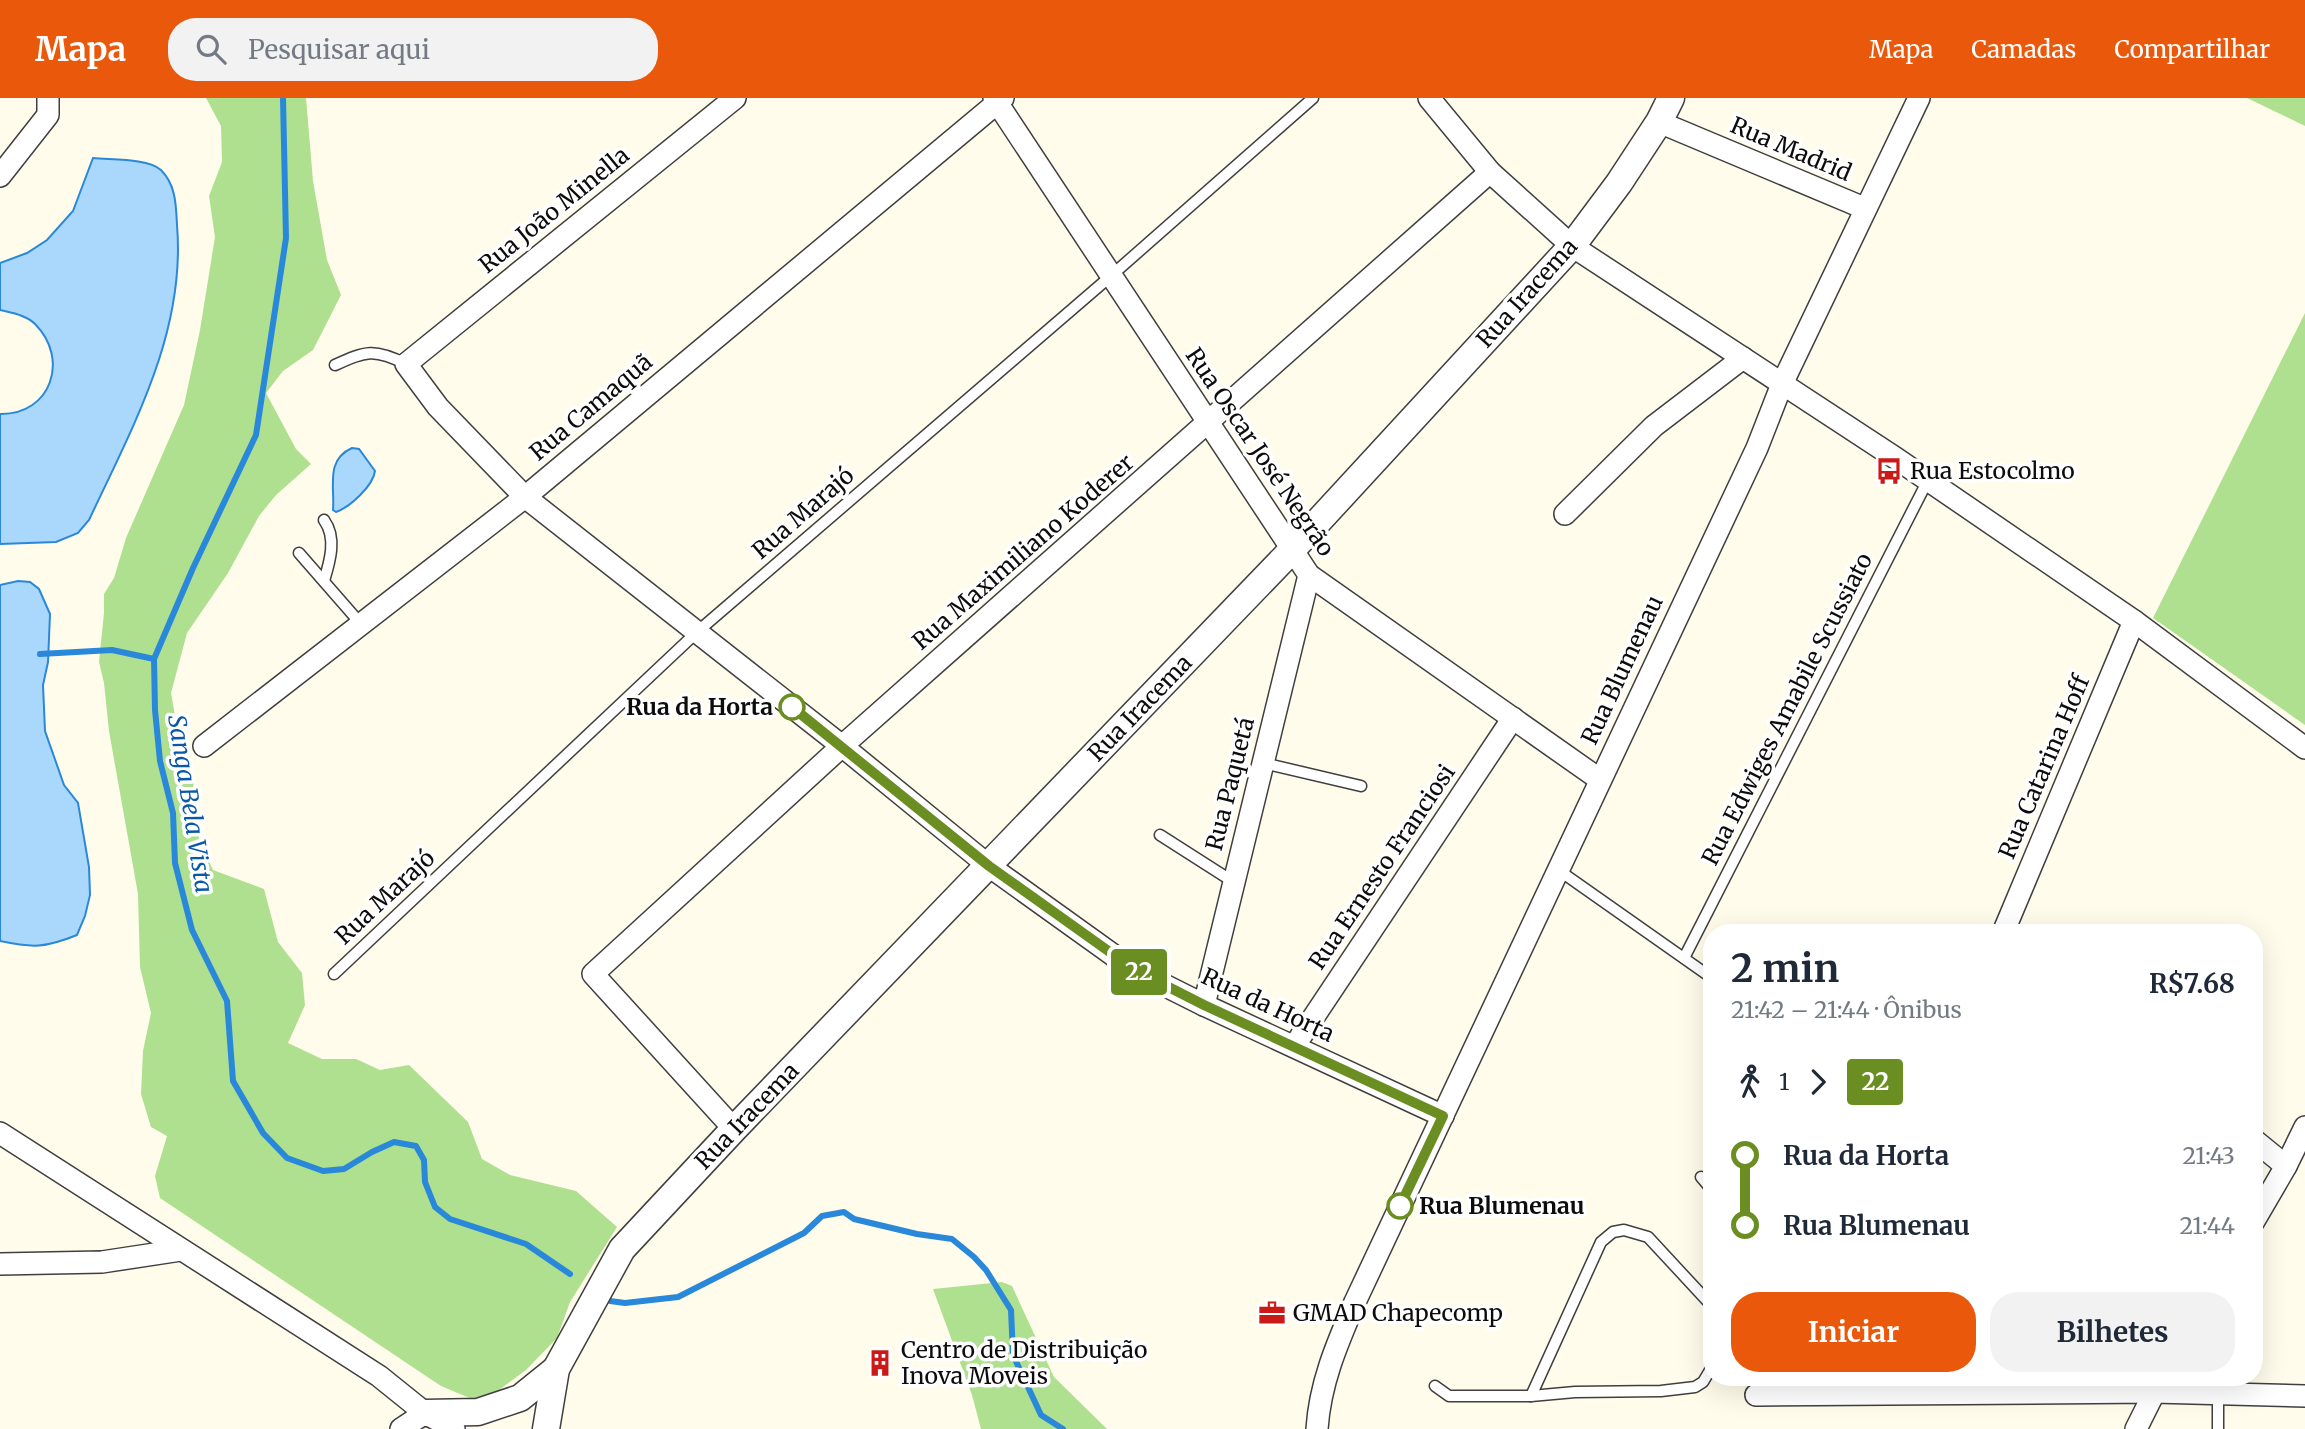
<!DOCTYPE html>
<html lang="pt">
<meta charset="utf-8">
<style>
body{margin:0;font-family:Merriweather,serif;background:#f2f2f3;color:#1f2937;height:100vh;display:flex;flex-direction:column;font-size:26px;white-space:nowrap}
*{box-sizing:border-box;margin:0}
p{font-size:23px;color:#747a83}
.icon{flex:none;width:38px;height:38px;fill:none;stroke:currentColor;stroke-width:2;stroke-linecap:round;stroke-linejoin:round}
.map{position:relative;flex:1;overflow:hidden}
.sheet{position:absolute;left:1703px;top:826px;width:560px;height:462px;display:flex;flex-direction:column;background:#fff;border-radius:28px;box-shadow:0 7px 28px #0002}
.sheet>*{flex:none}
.badge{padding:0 14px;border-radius:5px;font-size:24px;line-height:46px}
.map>.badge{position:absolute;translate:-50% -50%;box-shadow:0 0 0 4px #fff}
.legs{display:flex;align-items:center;gap:10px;height:77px;padding:0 28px;font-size:23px}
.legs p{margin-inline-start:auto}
.head{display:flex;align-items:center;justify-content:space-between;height:119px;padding:0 28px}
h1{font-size:38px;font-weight:700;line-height:52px}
.primary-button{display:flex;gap:14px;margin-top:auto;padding:14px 28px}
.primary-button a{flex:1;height:80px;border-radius:28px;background:#ea580c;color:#fff;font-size:28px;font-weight:700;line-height:80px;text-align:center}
.primary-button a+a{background:#f2f2f3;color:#1f2937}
ul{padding:0 28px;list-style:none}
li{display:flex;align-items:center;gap:24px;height:70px;font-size:26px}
li i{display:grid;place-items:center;width:10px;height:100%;margin:0 9px;background:currentColor}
li i::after{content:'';width:18px;height:18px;margin:-9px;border:5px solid;border-radius:50%;background:#fff}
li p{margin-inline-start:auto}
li:first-child i{background:linear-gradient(#0000 50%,currentColor 0)}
li:last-child i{background:linear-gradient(currentColor 50%,#0000 0)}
header{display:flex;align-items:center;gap:42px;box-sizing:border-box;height:98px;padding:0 35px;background:#ea580c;color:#fff}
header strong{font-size:33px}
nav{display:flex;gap:38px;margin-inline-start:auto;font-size:24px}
.search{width:490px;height:63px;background:#f2f2f3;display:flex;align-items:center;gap:18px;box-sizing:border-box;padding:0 24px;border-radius:28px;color:#747a83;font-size:26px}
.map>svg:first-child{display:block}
.forest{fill:#aee08f}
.water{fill:#aad8fc;stroke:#2a88da;stroke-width:2}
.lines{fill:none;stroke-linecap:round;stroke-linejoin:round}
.stream{stroke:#2a88da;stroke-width:6}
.service-casing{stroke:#3f3f3f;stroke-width:13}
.minor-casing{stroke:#3f3f3f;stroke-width:24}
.tertiary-casing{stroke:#3f3f3f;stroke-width:29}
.service{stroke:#fff;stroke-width:10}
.minor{stroke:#fff;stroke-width:21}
.tertiary{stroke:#fff;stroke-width:26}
.line-1-casing{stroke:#fff;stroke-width:16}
.line-1{stroke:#6b8e23;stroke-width:10}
.stop-1-dot{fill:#fff;stroke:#6b8e23;stroke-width:3.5}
.labels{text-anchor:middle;stroke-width:7;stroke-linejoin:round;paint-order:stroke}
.street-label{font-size:23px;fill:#0c0c0c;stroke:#fff}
.poi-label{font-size:23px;fill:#0c0c0c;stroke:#fff;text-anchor:start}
.stop-label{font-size:23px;font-weight:bold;fill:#0c0c0c;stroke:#fff;text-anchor:end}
.water-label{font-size:24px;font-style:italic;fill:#0a59a9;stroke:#fff}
</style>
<header>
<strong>Mapa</strong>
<div class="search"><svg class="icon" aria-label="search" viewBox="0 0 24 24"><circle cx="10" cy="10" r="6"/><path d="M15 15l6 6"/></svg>Pesquisar aqui</div>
<nav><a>Mapa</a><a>Camadas</a><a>Compartilhar</a></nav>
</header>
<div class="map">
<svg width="2305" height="1331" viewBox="0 0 2305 1331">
<rect width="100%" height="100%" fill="#fffceb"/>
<g class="forest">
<polygon points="206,0 306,0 313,83 327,162 341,197 313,252 283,273 266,295 296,351 311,366 276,397 259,418 228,475 187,535 171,595 179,640 193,682 199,741 213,772 264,791 278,844 302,875 305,907 288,945 322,961 356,961 380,972 409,967 468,1024 482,1061 510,1077 576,1093 617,1129 570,1204 557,1240 526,1272 499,1292 472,1301 441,1288 160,1100 155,1078 167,1038 151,1029 141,996 143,953 151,915 140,869 138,796 109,633 104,585 99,564 104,515 104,496 114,480 126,440 184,307 200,232 215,139 209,98 222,64 221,28"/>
<polygon points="2247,0 2305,0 2305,28"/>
<polygon points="2305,215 2305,627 2153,520"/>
<polygon points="1002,1184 1012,1188 1054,1279 1107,1331 981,1331 972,1297 933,1191"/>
</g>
<g class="water">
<path d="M93,60C111,62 148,60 161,72C176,87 176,107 177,127C186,234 133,328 89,422L78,435L56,444L0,446V316C51,317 70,261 35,226C26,217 12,215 0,212V165L27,155L47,142L73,113Z"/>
<path d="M352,350L359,351L375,373C373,388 350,409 336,414L333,412C335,389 325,362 352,350Z"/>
<path d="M18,483L30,484L39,491L50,516L48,564L43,587L45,633L64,687L78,705L89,769L90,797L85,818L77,837C45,850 33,850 0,843V487Z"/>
</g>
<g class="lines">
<g class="stream">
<polyline points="283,0 286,140 256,337 193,470 154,561 155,612 160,663 173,715 175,765 192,832 227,903 233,983 263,1035 287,1060 323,1073 344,1071 372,1054 394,1044 416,1048 424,1062 425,1084 435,1109 450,1121 526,1146 570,1176"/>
<polyline points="40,556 112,552 154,561"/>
<polyline points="610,1203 625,1205 678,1199 804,1135 822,1118 844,1114 854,1121 917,1136 952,1141 974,1159 986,1172 1011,1212 1013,1257 1041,1317 1063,1331"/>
</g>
<defs>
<g id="service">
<path d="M335,267C366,253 374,250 406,266"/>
<polyline points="299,455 361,526"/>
<path d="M324,483C330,463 337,440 324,422"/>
<polyline points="1263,665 1361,688"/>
<polyline points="1160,737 1232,783"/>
<polyline points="1557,771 1712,880"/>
<polyline points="1684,860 1928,382"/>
<polyline points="334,876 697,534 1112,177 1313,0"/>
<polyline points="1701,1079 1712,1092"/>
<polyline points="1435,1288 1449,1298 1531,1298 1575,1294 1661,1293 1695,1289 1703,1284 1712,1269"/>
<polyline points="1756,1297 1757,1279"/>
<polyline points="1531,1298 1601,1144 1613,1134 1624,1132 1648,1139 1712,1208"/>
<polyline points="2218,1331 2218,1297"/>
</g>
<g id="minor">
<polyline points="735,0 406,266 438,309 525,399 842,648 989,768 1134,872 1204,907 1443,1018"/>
<polyline points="994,0 1309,477 1599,681"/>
<polyline points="1429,0 1490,74 1572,148 1894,359 2134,523 2305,650"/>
<polyline points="1659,24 1864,110"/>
<polyline points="0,78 48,17 48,0"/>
<polyline points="1565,416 1654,328 1743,260"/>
<polyline points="204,648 525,399 1003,0"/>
<polyline points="2003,835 2134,523"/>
<polyline points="1204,907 1309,477"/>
<polyline points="1295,947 1513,620"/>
<polyline points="734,1031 593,876 842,648 1490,74"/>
<polyline points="0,1035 379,1278 425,1315 454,1331"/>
<polyline points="2254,1042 2286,1068"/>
<polyline points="2254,1123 2286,1068 2305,1029"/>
<polyline points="0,1166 102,1164 181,1152"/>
<polyline points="1756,1297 2154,1294 2305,1298"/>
<polyline points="401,1331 425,1315"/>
<path d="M1317,1331C1320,1285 1337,1246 1355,1204L1757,350L1782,286L1919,0"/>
<polyline points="2136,1331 2162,1279"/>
</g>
<g id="tertiary">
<polyline points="425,1315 478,1314 520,1300 556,1271"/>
<polyline points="546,1331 556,1271 622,1151 734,1031 1291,453 1572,148 1619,85 1659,24 1671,0"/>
</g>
</defs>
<use href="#service" class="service-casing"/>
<use href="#minor" class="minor-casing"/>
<use href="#tertiary" class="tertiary-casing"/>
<use href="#service" class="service"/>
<use href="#minor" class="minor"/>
<use href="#tertiary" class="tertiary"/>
</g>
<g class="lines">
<defs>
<polyline id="line-1" points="792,609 989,768 1135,872 1204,907 1443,1018 1400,1108"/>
</defs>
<use href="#line-1" class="line-1-casing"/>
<use href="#line-1" class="line-1"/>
</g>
<defs>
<symbol id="bus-bare" viewBox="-9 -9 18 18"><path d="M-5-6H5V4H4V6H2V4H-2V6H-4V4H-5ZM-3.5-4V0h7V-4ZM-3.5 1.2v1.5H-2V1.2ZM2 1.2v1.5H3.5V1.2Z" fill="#c91a17" stroke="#fff" stroke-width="2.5" paint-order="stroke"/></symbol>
<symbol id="office-bare" viewBox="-9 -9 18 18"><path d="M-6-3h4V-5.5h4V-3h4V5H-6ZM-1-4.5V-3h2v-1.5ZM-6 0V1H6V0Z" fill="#c91a17" stroke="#fff" stroke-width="2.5" paint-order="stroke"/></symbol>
<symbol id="building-bare" viewBox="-9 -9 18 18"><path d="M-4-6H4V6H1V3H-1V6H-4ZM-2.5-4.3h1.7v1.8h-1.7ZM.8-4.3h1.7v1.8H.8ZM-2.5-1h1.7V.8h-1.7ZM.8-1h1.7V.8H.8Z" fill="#c91a17" stroke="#fff" stroke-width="2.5" paint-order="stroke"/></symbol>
</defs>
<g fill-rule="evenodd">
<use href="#bus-bare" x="1870" y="354" width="38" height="38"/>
<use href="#office-bare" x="1253" y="1196" width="38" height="38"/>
<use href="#building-bare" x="861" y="1246" width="38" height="38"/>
</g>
<g class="stop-1-dot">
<circle cx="792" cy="609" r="12"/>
<circle cx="1400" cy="1108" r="12"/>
</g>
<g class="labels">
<g class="street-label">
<text transform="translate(1791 51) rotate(23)" y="8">Rua Madrid</text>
<text transform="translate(554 112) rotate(-39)" y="8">Rua João Minella</text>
<text transform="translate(1527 195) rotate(-48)" y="8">Rua Iracema</text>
<text transform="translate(591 309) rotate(-40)" y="8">Rua Camaquã</text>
<text transform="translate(1260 354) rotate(56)" y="8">Rua Oscar José Negrão</text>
<text transform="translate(803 415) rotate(-41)" y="8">Rua Marajó</text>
<text transform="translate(1023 454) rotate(-41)" y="8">Rua Maximiliano Koderer</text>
<text transform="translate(1622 572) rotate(-65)" y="8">Rua Blumenau</text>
<text transform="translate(1140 610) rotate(-46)" y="8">Rua Iracema</text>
<text transform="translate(1787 611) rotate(-63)" y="8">Rua Edwiges Amabile Scussiato</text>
<text transform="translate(2044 669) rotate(-67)" y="8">Rua Catarina Hoff</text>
<text transform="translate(1230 686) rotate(-76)" y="8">Rua Paquetá</text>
<text transform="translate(1382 769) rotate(-56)" y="8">Rua Ernesto Franciosi</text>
<text transform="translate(385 799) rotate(-43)" y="8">Rua Marajó</text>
<text transform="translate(1268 907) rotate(25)" y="8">Rua da Horta</text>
<text transform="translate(747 1018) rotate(-46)" y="8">Rua Iracema</text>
</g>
<g class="poi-label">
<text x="1910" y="381">Rua Estocolmo</text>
<text x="1293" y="1223">GMAD Chapecomp</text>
<text x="901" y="1260">Centro de Distribuição<tspan x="901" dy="26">Inova Moveis</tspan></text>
</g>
<g class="stop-label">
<text x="773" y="617">Rua da Horta</text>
<text x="1419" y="1116" text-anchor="start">Rua Blumenau</text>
</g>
<g class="water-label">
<text transform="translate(190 706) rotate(81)" y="8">Sanga Bela Vista</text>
</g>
</g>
</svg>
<b class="badge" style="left:1139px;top:874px;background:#6b8e23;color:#fff">22</b>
<section class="sheet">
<div class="head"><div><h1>2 min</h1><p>21:42 – 21:44 · Ônibus</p></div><b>R$7.68</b></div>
<div class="legs"><svg class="icon" aria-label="walk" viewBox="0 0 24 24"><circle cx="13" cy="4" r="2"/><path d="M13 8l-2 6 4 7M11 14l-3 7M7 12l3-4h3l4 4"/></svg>1<svg class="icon" aria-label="forward" viewBox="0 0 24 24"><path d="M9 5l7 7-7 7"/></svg><b class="badge" style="background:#6b8e23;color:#fff">22</b></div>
<ul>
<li><i style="color:#6b8e23"></i><b>Rua da Horta</b><p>21:43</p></li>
<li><i style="color:#6b8e23"></i><b>Rua Blumenau</b><p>21:44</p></li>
</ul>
<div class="primary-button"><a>Iniciar</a><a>Bilhetes</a></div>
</section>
</div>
